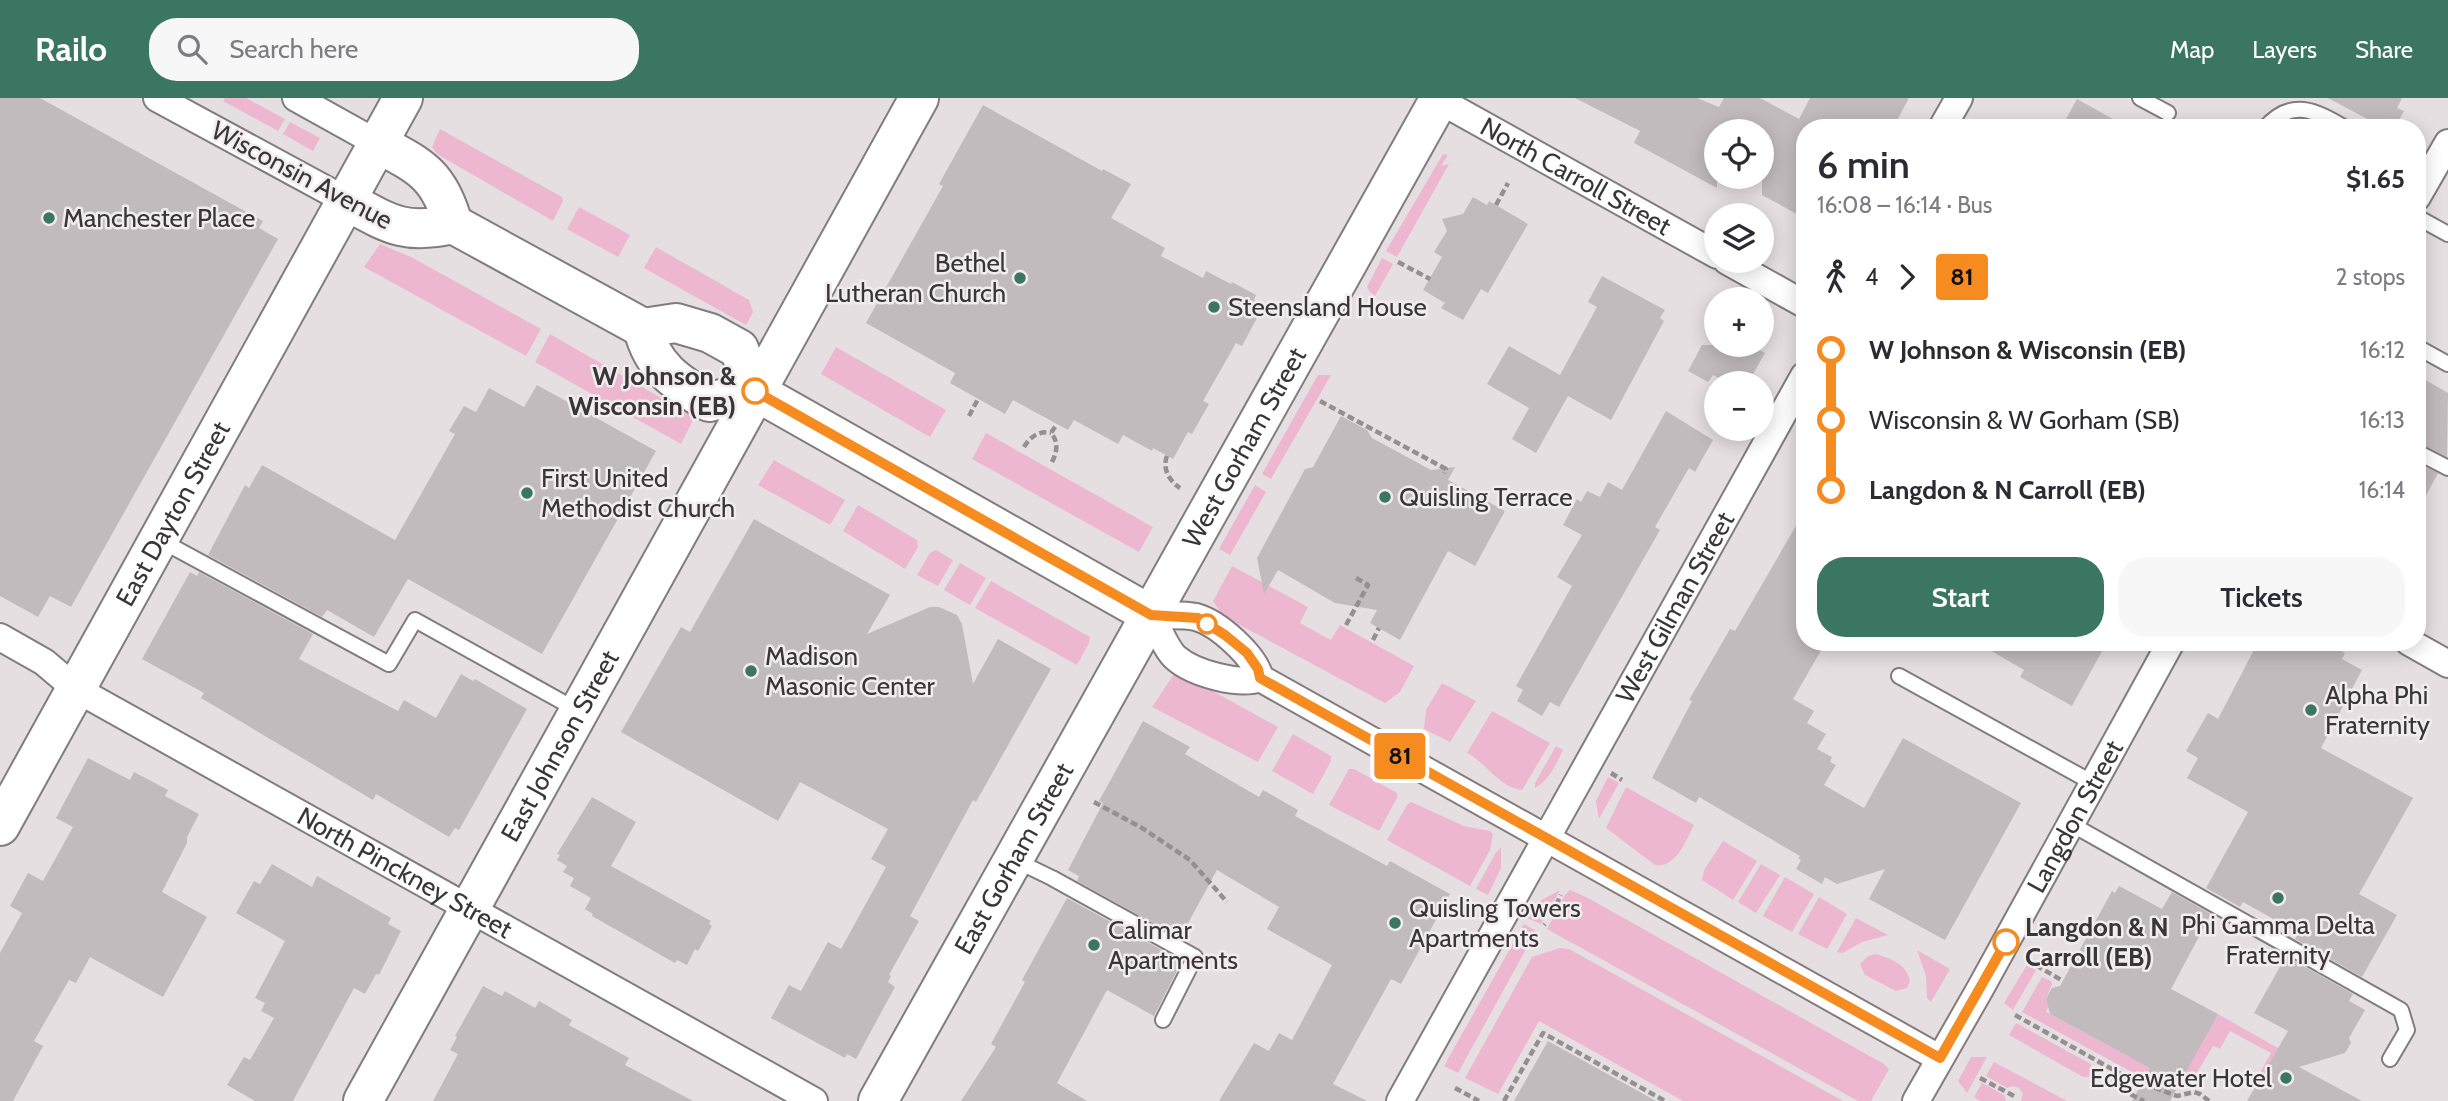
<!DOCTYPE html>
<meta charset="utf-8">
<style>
body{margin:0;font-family:Cabin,sans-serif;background:#f7f7f7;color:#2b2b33;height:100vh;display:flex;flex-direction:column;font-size:26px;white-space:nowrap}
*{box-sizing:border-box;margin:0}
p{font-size:23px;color:#7c7c81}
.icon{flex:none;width:38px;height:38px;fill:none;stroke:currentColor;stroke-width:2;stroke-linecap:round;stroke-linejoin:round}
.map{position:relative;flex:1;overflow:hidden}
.side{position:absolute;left:1796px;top:21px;width:630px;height:532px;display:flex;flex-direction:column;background:#fff;border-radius:28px;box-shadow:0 4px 18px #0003}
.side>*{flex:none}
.badge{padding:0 14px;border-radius:5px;font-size:24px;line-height:46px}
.controls{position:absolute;left:1704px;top:21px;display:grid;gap:14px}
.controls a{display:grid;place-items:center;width:70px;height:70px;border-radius:50%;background:#fff;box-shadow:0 4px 18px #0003;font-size:35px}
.map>.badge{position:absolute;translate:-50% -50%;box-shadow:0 0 0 4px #fff}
.legs{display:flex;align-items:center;gap:10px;height:77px;padding:0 21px;font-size:23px}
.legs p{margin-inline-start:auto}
.headline{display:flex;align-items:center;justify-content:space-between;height:119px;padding:0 21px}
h1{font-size:38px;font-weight:600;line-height:52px}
.action{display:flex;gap:14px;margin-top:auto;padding:14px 21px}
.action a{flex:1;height:80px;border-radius:28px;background:#3a7661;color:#fff;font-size:28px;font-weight:600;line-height:80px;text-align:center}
.action a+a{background:#f7f7f7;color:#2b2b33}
ul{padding:0 21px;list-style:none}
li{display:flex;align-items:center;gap:24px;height:70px;font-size:26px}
li i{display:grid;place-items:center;width:10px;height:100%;margin:0 9px;background:currentColor}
li i::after{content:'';width:18px;height:18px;margin:-9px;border:5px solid;border-radius:50%;background:#fff}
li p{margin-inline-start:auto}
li:first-child i{background:linear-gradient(#0000 50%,currentColor 0)}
li:last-child i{background:linear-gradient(currentColor 50%,#0000 0)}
header{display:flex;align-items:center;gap:42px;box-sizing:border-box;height:98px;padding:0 35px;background:#3a7661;color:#fff}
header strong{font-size:33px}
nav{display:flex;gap:38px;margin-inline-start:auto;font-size:24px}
.search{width:490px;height:63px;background:#f7f7f7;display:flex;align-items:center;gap:18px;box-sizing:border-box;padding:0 24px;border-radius:28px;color:#7c7c81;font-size:26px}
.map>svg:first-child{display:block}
.green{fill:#edb7d0}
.building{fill:#c2bbbe}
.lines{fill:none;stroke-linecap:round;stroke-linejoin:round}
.lane-casing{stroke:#827c7f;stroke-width:18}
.street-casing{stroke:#827c7f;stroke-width:30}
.secondary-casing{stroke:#827c7f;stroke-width:42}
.path{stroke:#948f91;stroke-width:4.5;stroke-dasharray:7 3.5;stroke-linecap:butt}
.lane{stroke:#fff;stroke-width:14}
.street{stroke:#fff;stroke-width:26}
.secondary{stroke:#fff;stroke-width:38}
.line-1-casing{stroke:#fff;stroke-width:16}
.line-1{stroke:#f68b1f;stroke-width:10}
.poi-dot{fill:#3a7661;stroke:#f3ecef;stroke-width:2.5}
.stop-1-dot{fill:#fff;stroke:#f68b1f;stroke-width:3.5}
.labels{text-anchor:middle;stroke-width:5;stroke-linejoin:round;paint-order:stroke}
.street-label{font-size:26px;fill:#393637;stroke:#f3ecef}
.poi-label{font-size:26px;fill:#393637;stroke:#f3ecef;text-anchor:start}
.stop-label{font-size:26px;font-weight:bold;fill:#393637;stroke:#f3ecef;text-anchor:end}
</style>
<header>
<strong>Railo</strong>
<div class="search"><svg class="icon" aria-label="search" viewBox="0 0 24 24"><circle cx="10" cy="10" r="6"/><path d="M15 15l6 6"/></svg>Search here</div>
<nav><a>Map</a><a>Layers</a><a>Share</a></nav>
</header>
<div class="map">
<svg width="2448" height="1003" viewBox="0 0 2448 1003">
<rect width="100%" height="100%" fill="#e6dfe2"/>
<g class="green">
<polygon points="225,0 246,0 285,21 278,33 223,3"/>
<polygon points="290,24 320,40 313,53 283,36"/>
<polygon points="440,31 562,99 563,103 553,123 437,56 432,49"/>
<polygon points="1443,56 1448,57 1441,68 1449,66 1397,159 1386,153"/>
<polygon points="579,109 630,137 618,159 567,131"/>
<polygon points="380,146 413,160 541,231 526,258 364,169"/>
<polygon points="656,149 749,202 753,214 746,227 644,170"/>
<polygon points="1382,160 1393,166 1375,198 1370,194 1367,189"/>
<polygon points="550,236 689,316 693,322 681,346 535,264"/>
<polygon points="836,249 946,312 930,339 821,276"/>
<polygon points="1318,277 1331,277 1271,381 1262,376"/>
<polygon points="986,335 1153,429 1139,454 972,361"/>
<polygon points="774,362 845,402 830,427 758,387"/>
<polygon points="1255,387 1266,394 1230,457 1219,451"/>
<polygon points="858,407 917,442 918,449 905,471 843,433"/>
<polygon points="936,452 953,462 938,488 917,477 930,455"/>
<polygon points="960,465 986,480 970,507 944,492"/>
<polygon points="1232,468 1308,509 1300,525 1331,542 1340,527 1414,568 1400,594 1385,605 1223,518 1213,503"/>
<polygon points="991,483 1090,539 1089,545 1077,567 975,510"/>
<polygon points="1174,576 1209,591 1278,629 1258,664 1152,609"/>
<polygon points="1442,585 1476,603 1450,644 1424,631 1426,612"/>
<path d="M1492,613L1550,645L1522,692C1498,689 1487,665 1467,655Z"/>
<polygon points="1293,636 1331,658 1331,663 1313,696 1272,673"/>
<path d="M1556,648L1563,652C1556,667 1549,682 1535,690V685Z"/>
<polygon points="1349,671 1354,671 1397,695 1397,700 1379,733 1329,707"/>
<polygon points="1608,679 1619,685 1599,721 1596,703"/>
<path d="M1626,689L1694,727C1686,742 1676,771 1655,767L1606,730Z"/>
<polygon points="1411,704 1464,728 1490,733 1493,736 1490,752 1470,788 1387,742 1407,707"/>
<polygon points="1723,743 1757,763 1733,802 1702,782 1704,772"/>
<polygon points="1501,749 1501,770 1488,797 1476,791 1495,756"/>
<polygon points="1761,766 1780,777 1756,815 1738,804"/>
<polygon points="1785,779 1814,796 1792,834 1763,818"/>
<polygon points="1560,792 1541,826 1527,820 1538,804"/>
<polygon points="1570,792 1588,800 1884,966 1889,971 1871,1003 1858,1003 1547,831 1565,797"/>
<polygon points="1819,799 1847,816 1827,851 1798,836"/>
<polygon points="1856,820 1888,837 1862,844 1843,855 1837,854"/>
<polygon points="1524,826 1536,833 1458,975 1444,968"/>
<polygon points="1560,850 1569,851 1843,1003 1683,1003 1539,923 1498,996 1465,980 1532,859"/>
<polygon points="1917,852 1950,871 1931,904 1927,900 1926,878"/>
<path d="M1876,856C1892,861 1906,866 1910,883L1907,890L1896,893L1865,877L1860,866L1868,858Z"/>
<polygon points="2027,867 2036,872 2013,912 2004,905"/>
<polygon points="2042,879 2051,883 2052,886 2046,901 2048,909 2046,914 2130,959 2218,916 2278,950 2256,988 2253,987 2271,955 2230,933 2220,951 2213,948 2190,986 2185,989 2175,991 2137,977 2022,914"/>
<polygon points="2016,925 2091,966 2092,979 2083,979 2009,937"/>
<polygon points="1971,959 1987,959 1967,995 1958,983"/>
<polygon points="1994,964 2067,1003 2021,1003 2023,995 2019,990 2013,988 2007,990 1986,978"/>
<polygon points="1982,985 2004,997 2006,1003 1980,1003 1974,999"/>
</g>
<g class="building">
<polygon points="0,0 40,0 263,123 259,130 278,141 71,509 50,498 38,519 0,498"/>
<polygon points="1575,0 1697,0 1719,9 1724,0 1760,0 1799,21 1810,0 1909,0 1893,30 1804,30 1804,120 1762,97 1762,33 1717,33 1717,90 1634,45 1640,33"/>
<polygon points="2328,0 2402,0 2397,10 2404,13 2395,30 2384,30"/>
<polygon points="2077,1 2129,30 2061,30"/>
<polygon points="983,7 1102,73 1103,71 1131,86 1111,120 1165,150 1161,158 1203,180 1206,173 1231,186 1232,184 1256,197 1254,202 1264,207 1242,248 1236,245 1203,303 1209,306 1192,336 1188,334 1173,361 1153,350 1152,353 1123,337 1118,346 1074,322 1068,332 1013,302 1005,316 950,285 955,275 866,225 943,88 939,86"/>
<polygon points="1473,99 1487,107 1489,103 1528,126 1488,195 1481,191 1463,222 1441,210 1445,205 1423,192 1442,159 1434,154 1447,133 1442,121 1463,116"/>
<polygon points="1602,178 1665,212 1660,220 1664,223 1611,322 1568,298 1536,355 1512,341 1529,310 1487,286 1509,248 1560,277 1597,209 1588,204"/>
<polygon points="1702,247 1749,247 1765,255 1748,285 1728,285 1713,277 1708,284 1688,273"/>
<polygon points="2417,277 2448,295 2447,359 2417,344"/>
<polygon points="537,287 656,353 542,556 408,481 374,539 327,512 322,519 208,457 245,387 249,390 262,367 395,442 455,336 449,333 464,308 476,314 489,290 524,309"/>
<polygon points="1666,313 1713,342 1695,374 1689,370 1655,429 1660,432 1559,609 1550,604 1542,618 1517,603 1523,592 1516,588 1572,488 1557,479 1582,437 1563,427 1577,401 1581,404 1587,393 1600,399 1608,384 1622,392"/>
<polygon points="1341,318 1367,332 1372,340 1431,372 1455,369 1448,382 1505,413 1475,468 1448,453 1400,542 1370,525 1377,512 1335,505 1278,472 1264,496 1257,460 1305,371 1313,369"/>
<polygon points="2417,365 2438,375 2417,414"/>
<polygon points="1804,414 1804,544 1826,544 1793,601 1814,613 1807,625 1826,636 1817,651 1832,659 1830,664 1836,667 1824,687 1864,710 1903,640 2021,705 1945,842 1869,801 1885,771 1837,786 1825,779 1822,786 1796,771 1801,762 1798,760 1800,758 1699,699 1696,705 1652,680 1692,603 1689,602 1730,531 1735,533"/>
<polygon points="754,421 890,497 867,536 930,509 939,509 957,517 962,526 973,586 998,541 1051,571 976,704 973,702 910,818 919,823 889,877 891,878 888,884 895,889 856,961 847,956 845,960 771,920 789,887 801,893 828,844 841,851 886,769 871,761 888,731 800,684 778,723 621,634 681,529 690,534"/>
<polygon points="190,474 197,478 199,474 313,536 299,561 398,613 404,602 436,620 461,576 473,583 475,581 527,611 459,732 455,730 449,739 376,696 373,702 201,600 204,595 142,561"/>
<polygon points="1976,544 2107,544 2072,608 2020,579 2024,572"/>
<polygon points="2258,544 2325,544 2345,555 2342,561 2362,572 2321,650 2413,700 2359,796 2397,817 2362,879 2295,841 2298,835 2243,804 2240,809 2206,790 2248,714 2187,680 2198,660 2186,653 2208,615 2218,621"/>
<polygon points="1143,623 1190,649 1185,656 1259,699 1263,692 1298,712 1295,718 1387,768 1390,763 1450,796 1401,886 1391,881 1333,986 1367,1003 1219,1003 1254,945 1269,953 1279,935 1292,942 1332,867 1267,831 1279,809 1217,772 1180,840 1077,783 1079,778 1068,772 1103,705 1099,703"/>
<polygon points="88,660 130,682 134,674 168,692 165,698 199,716 187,739 187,745 162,794 207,819 163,899 90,859 76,885 69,882 34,943 43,948 13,1003 0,1003 0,855 22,815 10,808 28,775 43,783 73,729 56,720"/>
<polygon points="592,699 636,724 611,768 711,823 709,826 712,828 698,853 695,851 687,867 677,862 675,865 592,818 593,816 585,811 591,800 570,788 574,780 563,774 567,768 557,762 560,757 557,756"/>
<polygon points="272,766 312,789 317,778 391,820 388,826 401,833 379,877 376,876 365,896 354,890 293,1003 255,1003 227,987 244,959 250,962 274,920 261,913 265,905 255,900 285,843 236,815 254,783 260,786"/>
<polygon points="2119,788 2162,811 2172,794 2211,816 2171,891 2218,916 2170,1003 2132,1003 2150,970 2050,916 2046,901 2052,890 2060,888 2112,793 2115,795"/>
<polygon points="1067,800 1171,857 1170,859 1181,865 1154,918 1107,892 1057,985 1087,1003 961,1003 996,949 991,946 1025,884 1022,882"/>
<polygon points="2286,858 2353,896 2349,903 2365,912 2349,940 2351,945 2345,955 2299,969 2362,1003 2247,1003 2288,933 2254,915"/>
<polygon points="483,888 502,898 505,893 535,910 539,903 572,922 569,927 629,960 625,967 693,1003 433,1003 458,956 450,952 457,939 455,938"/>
<polygon points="1548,943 1656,1003 1514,1003"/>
</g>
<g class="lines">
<defs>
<g id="lane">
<polyline points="2140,0 2168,15"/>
<path d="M2265,30C2291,0 2315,12 2345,30"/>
<polyline points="2417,119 2448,136"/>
<polyline points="2417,249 2448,266"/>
<polyline points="2417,354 2448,370"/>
<polyline points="160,442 389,566 415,522 577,612"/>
<polyline points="1899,578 2093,685"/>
<polyline points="2071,726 2401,912 2407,932 2390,961"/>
<polyline points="1015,762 1052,780 1195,859 1163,922"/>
</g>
<g id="street">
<polyline points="157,0 347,103"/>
<polyline points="296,0 377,45"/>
<path id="s1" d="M1435,0L1717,157"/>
<polyline points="1942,30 1959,0"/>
<polyline points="2417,99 2448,45"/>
<polyline points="1727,163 1804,206"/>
<path d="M1151,517C1165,518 1182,516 1196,519C1218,525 1255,558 1260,580L1939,960"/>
<path d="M1151,517C1157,528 1167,553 1176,560C1193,575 1239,588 1260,580"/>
<path id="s2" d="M0,539L44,564L76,591L814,1003"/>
<polyline points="2409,544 2448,566"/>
<path id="s3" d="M1400,1003L1804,278"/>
<path id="s4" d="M1916,1003L1980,891L2171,544"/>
</g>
<g id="secondary">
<path d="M377,45C420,68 439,76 453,126"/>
<path d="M347,103C389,126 404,137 453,126L643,230L676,225L710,235L739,251L755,293L1151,517"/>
<path d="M643,230C652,269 677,285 709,304L755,293"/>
<path id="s5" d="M0,728L403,0"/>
<path id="s6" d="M363,1003L919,0"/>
<path id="s7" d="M878,1003L1440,0"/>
</g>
</defs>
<use href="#lane" class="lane-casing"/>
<use href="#street" class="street-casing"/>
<use href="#secondary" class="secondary-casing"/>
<g class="path">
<polyline points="1496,107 1508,85"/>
<polyline points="1398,164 1430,181"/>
<polyline points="1320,303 1446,371 1444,375"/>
<polyline points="969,318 978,301"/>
<path d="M1024,349C1030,339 1039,332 1051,335"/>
<path d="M1167,358C1162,370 1169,383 1180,390"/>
<path d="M1052,364C1057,354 1059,344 1051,335L1057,326"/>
<polyline points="1346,527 1368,487 1356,480"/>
<polyline points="1373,542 1379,530"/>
<polyline points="1611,675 1622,682"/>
<polyline points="1094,704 1142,730 1190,762 1227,804"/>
<polyline points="1556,807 1561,797"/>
<polyline points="1544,827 1545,826"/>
<polyline points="2027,862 2063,883"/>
<polyline points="2015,917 2128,980 2177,998 2194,994 2200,996 2209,1003"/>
<polyline points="1980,980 2014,998"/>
<polyline points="2128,980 2124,993 2144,1003"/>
<polyline points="1455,990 1479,1003"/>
<polyline points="1504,1003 1543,935 1665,1003"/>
</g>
<use href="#lane" class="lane"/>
<use href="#street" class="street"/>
<use href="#secondary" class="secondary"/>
</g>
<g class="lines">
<defs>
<polyline id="line-1" points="755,293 1151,517 1198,520 1225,537 1247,555 1258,571 1260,580 1940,960 2006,844"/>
</defs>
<use href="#line-1" class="line-1-casing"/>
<use href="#line-1" class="line-1"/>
</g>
<g class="poi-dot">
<circle cx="49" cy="120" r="7"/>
<circle cx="1020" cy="180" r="7"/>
<circle cx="1214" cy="209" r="7"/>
<circle cx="527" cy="395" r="7"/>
<circle cx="1385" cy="399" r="7"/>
<circle cx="751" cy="573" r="7"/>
<circle cx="2311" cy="612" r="7"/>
<circle cx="2278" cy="800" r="7"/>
<circle cx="1395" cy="825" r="7"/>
<circle cx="1094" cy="847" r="7"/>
<circle cx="2286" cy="980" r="7"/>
</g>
<g class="stop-1-dot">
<circle cx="755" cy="293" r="12"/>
<circle cx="1207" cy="526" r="9"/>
<circle cx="2006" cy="844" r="12"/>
</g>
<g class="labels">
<g class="street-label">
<text transform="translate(302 77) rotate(28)" y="9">Wisconsin Avenue</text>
<text dy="9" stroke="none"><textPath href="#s1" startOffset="161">North Carroll Street</textPath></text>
<text dy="9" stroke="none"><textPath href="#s7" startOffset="749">West Gorham Street</textPath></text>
<text dy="9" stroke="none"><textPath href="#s5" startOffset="357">East Dayton Street</textPath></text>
<text dy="9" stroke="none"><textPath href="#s3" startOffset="565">West Gilman Street</textPath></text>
<text dy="9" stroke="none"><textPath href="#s6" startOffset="406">East Johnson Street</textPath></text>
<text dy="9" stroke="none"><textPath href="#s4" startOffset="326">Langdon Street</textPath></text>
<text dy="9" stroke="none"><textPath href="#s7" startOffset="278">East Gorham Street</textPath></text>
<text dy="9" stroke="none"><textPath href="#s2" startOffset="469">North Pinckney Street</textPath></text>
</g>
<g class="poi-label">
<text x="63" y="129">Manchester Place</text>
<text x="1006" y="174" text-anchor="end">Bethel<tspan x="1006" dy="30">Lutheran Church</tspan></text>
<text x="1228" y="218">Steensland House</text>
<text x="541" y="389">First United<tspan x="541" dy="30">Methodist Church</tspan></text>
<text x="1399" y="408">Quisling Terrace</text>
<text x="765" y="567">Madison<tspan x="765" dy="30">Masonic Center</tspan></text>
<text x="2325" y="606">Alpha Phi<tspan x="2325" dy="30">Fraternity</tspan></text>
<text x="1409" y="819">Quisling Towers<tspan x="1409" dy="30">Apartments</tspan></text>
<text x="2278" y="836" text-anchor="middle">Phi Gamma Delta<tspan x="2278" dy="30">Fraternity</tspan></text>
<text x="1108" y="841">Calimar<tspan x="1108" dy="30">Apartments</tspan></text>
<text x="2272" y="989" text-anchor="end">Edgewater Hotel</text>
</g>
<g class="stop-label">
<text x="736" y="287">W Johnson &amp;<tspan x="736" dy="30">Wisconsin (EB)</tspan></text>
<text x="2025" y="838" text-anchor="start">Langdon &amp; N<tspan x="2025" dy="30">Carroll (EB)</tspan></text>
</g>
</g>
</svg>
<div class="controls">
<a><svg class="icon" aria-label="locate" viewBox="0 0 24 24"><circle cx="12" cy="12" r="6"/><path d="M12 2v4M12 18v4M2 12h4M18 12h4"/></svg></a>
<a><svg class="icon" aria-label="layers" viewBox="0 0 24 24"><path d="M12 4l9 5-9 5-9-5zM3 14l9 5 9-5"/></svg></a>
<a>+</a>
<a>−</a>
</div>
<b class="badge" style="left:1400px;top:658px;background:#f68b1f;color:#111">81</b>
<section class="side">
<div class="headline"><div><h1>6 min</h1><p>16:08 – 16:14 · Bus</p></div><b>$1.65</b></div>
<div class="legs"><svg class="icon" aria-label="walk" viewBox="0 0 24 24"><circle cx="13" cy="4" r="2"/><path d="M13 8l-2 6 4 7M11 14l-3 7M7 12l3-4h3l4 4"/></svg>4<svg class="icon" aria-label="forward" viewBox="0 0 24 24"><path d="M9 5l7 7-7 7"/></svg><b class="badge" style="background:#f68b1f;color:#111">81</b><p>2 stops</p></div>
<ul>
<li><i style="color:#f68b1f"></i><b>W Johnson &amp; Wisconsin (EB)</b><p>16:12</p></li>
<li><i style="color:#f68b1f"></i><span>Wisconsin &amp; W Gorham (SB)</span><p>16:13</p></li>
<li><i style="color:#f68b1f"></i><b>Langdon &amp; N Carroll (EB)</b><p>16:14</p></li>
</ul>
<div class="action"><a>Start</a><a>Tickets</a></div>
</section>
</div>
